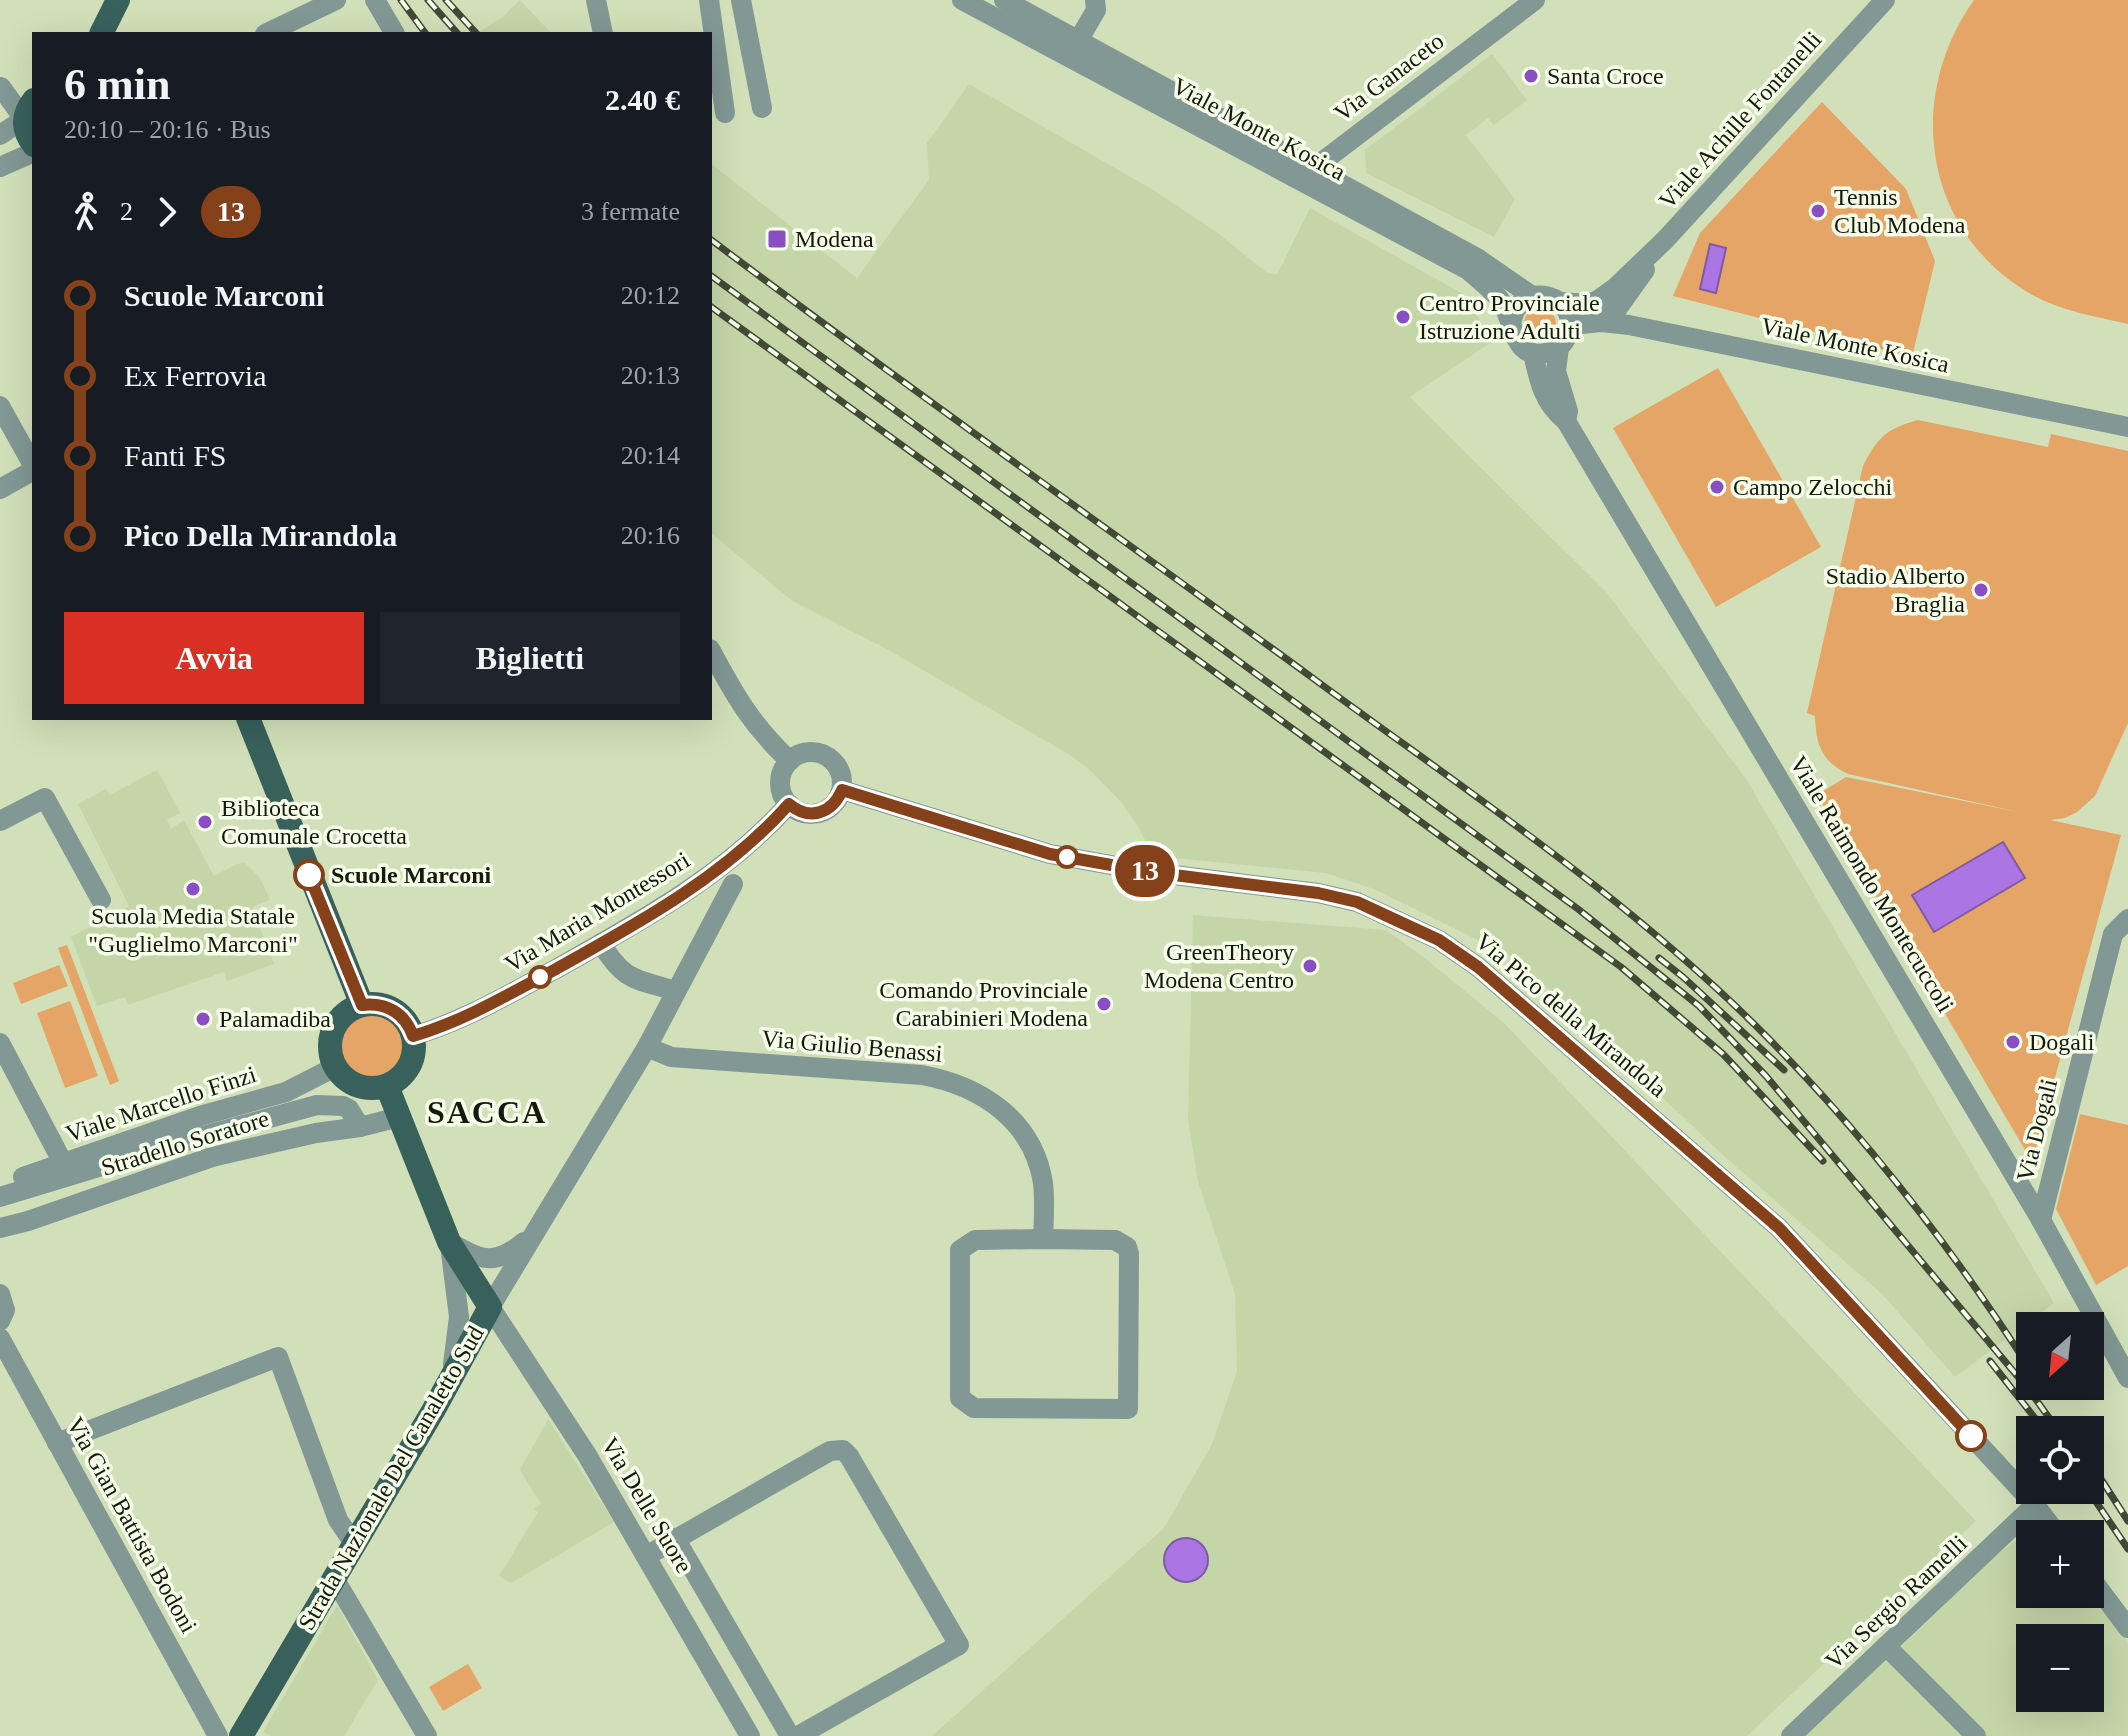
<!DOCTYPE html>
<html lang="it">
<meta charset="utf-8">
<style>
body{margin:0;font-family:Georgia,serif;background:#20242c;color:#f1f3f6;height:100vh;display:flex;flex-direction:column;font-size:30px;white-space:nowrap}
*{box-sizing:border-box;margin:0}
p{font-size:26px;color:#9ea1a6}
.icon{flex:none;width:44px;height:44px;fill:none;stroke:currentColor;stroke-width:2;stroke-linecap:round;stroke-linejoin:round}
.map{position:relative;flex:1;overflow:hidden}
.details{position:absolute;left:32px;top:32px;width:680px;height:688px;display:flex;flex-direction:column;background:#171b24;border-radius:0px;box-shadow:0 8px 32px #0002}
.details>*{flex:none}
.badge{padding:0 16px;border-radius:26px;font-size:28px;line-height:52px}
.needle{width:52px;rotate:207deg}
.fabs{position:absolute;left:2016px;top:1312px;display:grid;gap:16px}
.fabs a{display:grid;place-items:center;width:88px;height:88px;border-radius:0px;background:#171b24;box-shadow:0 8px 32px #0002;font-size:40px}
.map>.badge{position:absolute;translate:-50% -50%;box-shadow:0 0 0 4px #fff}
.legs{display:flex;align-items:center;gap:12px;height:88px;padding:0 32px;font-size:26px}
.legs p{margin-inline-start:auto}
.summary{display:flex;align-items:center;justify-content:space-between;height:136px;padding:0 32px}
h1{font-size:44px;font-weight:600;line-height:60px}
.cta{display:flex;gap:16px;margin-top:auto;padding:16px 32px}
.cta a{flex:1;height:92px;border-radius:0px;background:#d93025;color:#fff;font-size:32px;font-weight:600;line-height:92px;text-align:center}
.cta a+a{background:#20242c;color:#f1f3f6}
ul{padding:0 32px;list-style:none}
li{display:flex;align-items:center;gap:28px;height:80px;font-size:30px}
li i{display:grid;place-items:center;width:12px;height:100%;margin:0 10px;background:currentColor}
li i::after{content:'';width:20px;height:20px;margin:-10px;border:6px solid;border-radius:50%;background:#171b24}
li p{margin-inline-start:auto}
li:first-child i{background:linear-gradient(#0000 50%,currentColor 0)}
li:last-child i{background:linear-gradient(currentColor 50%,#0000 0)}
.map>svg:first-child{display:block}
.built{fill:#c4d6a8;fill-rule:evenodd}
.green{fill:#e4a566}
.water{fill:#ab75e4;stroke:#7e5aa3;stroke-width:2}
.lines{fill:none;stroke-linecap:round;stroke-linejoin:round}
.minor{stroke:#829894;stroke-width:20}
.major{stroke:#39615b;stroke-width:24}
.rail-casing{stroke:#424935;stroke-width:7}
.rail{stroke:#f6feea;stroke-width:4;stroke-dasharray:12;stroke-linecap:butt}
.line-1-casing{stroke:#fff;stroke-width:18}
.line-1{stroke:#854119;stroke-width:12}
.poi-dot{fill:#8a4ec4;stroke:#f6feea;stroke-width:3}
.stop-1-dot{fill:#fff;stroke:#854119;stroke-width:4}
.labels{text-anchor:middle;stroke-width:7;stroke-linejoin:round;paint-order:stroke}
.poi-label{font-size:24px;fill:#151a0c;stroke:#f6feea;text-anchor:start}
.street-label{font-size:24px;fill:#151a0c;stroke:#f6feea}
.stop-label{font-size:24px;font-weight:bold;fill:#151a0c;stroke:#f6feea;text-anchor:start}
.district-label{font-size:32px;font-weight:bold;letter-spacing:2px;fill:#151a0c;stroke:#f6feea}
</style>
<div class="map">
<svg width="2128" height="1736" viewBox="0 0 2128 1736">
<rect width="100%" height="100%" fill="#d1e0b9"/>
<g class="built">
<polygon points="520,0 552,34 475,34 501,18"/>
<polygon points="1492,54 1527,100 1494,125 1488,118 1466,135 1515,199 1494,237 1366,173 1365,150"/>
<polygon points="969,84 1155,191 1215,231 1266,272 1277,275 1310,208 1463,294 1493,341 1410,397 1607,593 1746,779 2054,1303 1955,1377 1882,1294 1724,1156 1531,973 1500,951 1374,889 1325,873 1154,856 1134,820 1120,801 1092,772 1070,755 885,648 792,601 710,532 710,163 857,278 929,180 927,143"/>
<polygon points="157,770 180,813 167,820 171,829 184,820 214,876 237,864 245,863 260,878 270,900 252,907 274,964 227,981 224,972 128,1005 125,997 97,1006 71,937 129,906 78,804 106,789 110,795"/>
<polygon points="1193,915 1386,930 1421,955 1504,1023 1976,1521 1747,1736 932,1736 1164,1528 1212,1444 1237,1371 1235,1294 1198,1182 1188,1121"/>
<polygon points="548,1419 614,1522 511,1583 499,1576 538,1512 534,1509 541,1504 520,1470"/>
<path d="M2032,1532L2048,1534H2030V1594H2090V1586L2128,1642V1736H1805L1876,1664L1900,1648L1991,1559L2025,1534ZM2030,1638H2090V1698H2030Z"/>
<polygon points="337,1605 378,1680 344,1736 271,1736 263,1732"/>
</g>
<g class="green">
<path d="M1974,0H2128V324C2094,316 2060,311 2029,293C1923,230 1905,97 1974,0Z"/>
<polygon points="1822,102 1906,189 1935,261 1912,357 1673,296 1700,233"/>
<circle cx="1540" cy="324" r="16"/>
<polygon points="1718,368 1821,547 1716,607 1613,428"/>
<path d="M1918,420L2048,447L2051,434L2128,451V723L2095,796L2077,812L2065,818L2050,820L2121,835L2032,1162L1817,795L1846,777L2023,813L1848,774C1821,761 1816,744 1815,716L1807,713L1863,466C1878,437 1886,429 1918,420Z"/>
<polygon points="67,945 119,1081 110,1085 58,948"/>
<polygon points="59,965 68,986 21,1004 13,983"/>
<polygon points="70,1001 98,1076 65,1088 37,1013"/>
<circle cx="372" cy="1045" r="33"/>
<polygon points="2080,1114 2128,1125 2128,1266 2096,1285 2056,1209"/>
<polygon points="468,1664 482,1688 443,1711 429,1687"/>
</g>
<g class="water">
<polygon points="1710,244 1726,248 1716,293 1700,289"/>
<polygon points="2003,842 2025,878 1934,932 1912,895"/>
<circle cx="1186" cy="1560" r="22"/>
</g>
<g class="lines">
<g class="minor">
<polyline points="375,0 395,34"/>
<polyline points="596,0 603,34"/>
<polyline points="709,0 725,113"/>
<polyline points="741,0 762,108"/>
<path d="M962,0L1468,270C1480,281 1496,291 1503,305C1515,325 1514,363 1549,352C1557,350 1564,344 1567,336C1585,296 1516,274 1511,326"/>
<polyline points="1004,0 1477,258 1532,296"/>
<polyline points="265,34 336,0"/>
<polyline points="1078,41 1096,10 1095,0"/>
<polyline points="0,135 24,119 1,87"/>
<polyline points="0,167 34,152"/>
<polyline points="1314,168 1535,0"/>
<polyline points="1560,302 1588,304 1598,300 1616,287 1665,240 1885,0"/>
<polyline points="1602,322 1615,312 1645,270"/>
<polyline points="1570,325 1602,322 1629,325 2128,427"/>
<polyline points="1559,347 1556,371 1568,411 1566,421"/>
<path d="M1533,353C1539,381 1543,402 1566,421L2041,1220L2128,1378"/>
<polyline points="0,406 34,467"/>
<polyline points="0,489 34,470"/>
<path d="M710,649C734,694 752,726 790,761"/>
<circle cx="811" cy="783" r="31"/>
<polyline points="842,790 1050,854 1150,872 1318,893 1357,902 1439,940 1478,967 1779,1228 2035,1505 2057,1534"/>
<polyline points="0,821 45,798 101,900"/>
<polyline points="733,884 647,1047 490,1307 587,1455 750,1736"/>
<path d="M601,943C624,982 636,979 676,991"/>
<path d="M413,1036C464,1021 509,994 556,969C639,922 725,876 789,804"/>
<polyline points="0,1043 63,1163"/>
<path d="M647,1047L671,1057L922,1075C981,1086 1033,1120 1043,1183C1045,1201 1044,1220 1043,1239"/>
<polyline points="23,1177 200,1116 286,1092 335,1067"/>
<polyline points="0,1197 178,1143 317,1105 343,1106 349,1109 360,1127"/>
<polyline points="2041,1220 2113,934 2128,919"/>
<polyline points="0,1228 28,1221 212,1157 316,1133 360,1127 399,1117"/>
<polygon points="1043,1239 1115,1240 1127,1247 1129,1254 1128,1409 974,1408 960,1398 960,1250 975,1240"/>
<path d="M449,1242C481,1260 494,1267 524,1242"/>
<polyline points="450,1245 459,1317 453,1364"/>
<polyline points="0,1294 5,1310 0,1321"/>
<polyline points="0,1338 218,1736"/>
<polyline points="57,1443 278,1357 338,1520 355,1545"/>
<polyline points="675,1538 790,1736"/>
<polyline points="648,1555 830,1451 843,1450 849,1456 959,1645 798,1736"/>
<polyline points="2090,1577 2128,1628"/>
<polyline points="334,1578 427,1736"/>
<polyline points="1886,1646 1976,1736"/>
<polyline points="1791,1736 2035,1505"/>
</g>
<g class="major">
<polyline points="101,34 118,0"/>
<path d="M34,100C22,115 22,130 34,145"/>
<polyline points="248,718 362,1005"/>
<circle cx="372" cy="1046" r="42"/>
<polyline points="241,1736 433,1411 490,1307 449,1242 387,1086"/>
</g>
<defs>
<g id="rail">
<polyline points="401,0 426,34"/>
<polyline points="428,0 458,34"/>
<polyline points="446,0 477,34"/>
<path d="M710,239C909,389 1113,532 1314,679C1469,793 1633,901 1769,1039C1868,1139 1954,1251 2030,1369"/>
<polyline points="710,275 1578,909 1699,1006 1766,1076 2029,1390 2058,1430"/>
<polyline points="710,306 1621,967 1723,1054 1823,1161"/>
<polyline points="1659,958 1683,977 1784,1070"/>
<polyline points="1990,1361 2042,1427"/>
<polyline points="2090,1462 2128,1521"/>
<polyline points="2088,1490 2128,1549"/>
</g>
</defs>
<use href="#rail" class="rail-casing"/>
<use href="#rail" class="rail"/>
</g>
<g class="lines">
<defs>
<path id="line-1" d="M309,875L362,1005C386,1002 405,1013 413,1036C464,1021 509,994 556,969C639,923 725,876 789,804C809,821 832,814 842,790L1050,854L1150,872L1318,893L1357,902L1439,940L1478,967L1779,1228L1971,1436"/>
</defs>
<use href="#line-1" class="line-1-casing"/>
<use href="#line-1" class="line-1"/>
</g>
<g class="poi-dot">
<circle cx="1531" cy="76" r="8"/>
<circle cx="1818" cy="211" r="8"/>
<rect x="767" y="229" width="20" height="20" rx="4"/>
<circle cx="1403" cy="317" r="8"/>
<circle cx="1717" cy="487" r="8"/>
<circle cx="1981" cy="590" r="8"/>
<circle cx="205" cy="822" r="8"/>
<circle cx="193" cy="889" r="8"/>
<circle cx="1310" cy="966" r="8"/>
<circle cx="1104" cy="1004" r="8"/>
<circle cx="203" cy="1019" r="8"/>
<circle cx="2013" cy="1042" r="8"/>
</g>
<g class="stop-1-dot">
<circle cx="1067" cy="857" r="10"/>
<circle cx="309" cy="875" r="14"/>
<circle cx="540" cy="977" r="10"/>
<circle cx="1971" cy="1436" r="14"/>
</g>
<g class="labels">
<g class="poi-label">
<text x="1547" y="84">Santa Croce</text>
<text x="1834" y="205">Tennis<tspan x="1834" dy="28">Club Modena</tspan></text>
<text x="795" y="247">Modena</text>
<text x="1419" y="311">Centro Provinciale<tspan x="1419" dy="28">Istruzione Adulti</tspan></text>
<text x="1733" y="495">Campo Zelocchi</text>
<text x="1965" y="584" text-anchor="end">Stadio Alberto<tspan x="1965" dy="28">Braglia</tspan></text>
<text x="221" y="816">Biblioteca<tspan x="221" dy="28">Comunale Crocetta</tspan></text>
<text x="193" y="924" text-anchor="middle">Scuola Media Statale<tspan x="193" dy="28">"Guglielmo Marconi"</tspan></text>
<text x="1294" y="960" text-anchor="end">GreenTheory<tspan x="1294" dy="28">Modena Centro</tspan></text>
<text x="1088" y="998" text-anchor="end">Comando Provinciale<tspan x="1088" dy="28">Carabinieri Modena</tspan></text>
<text x="219" y="1027">Palamadiba</text>
<text x="2029" y="1050">Dogali</text>
</g>
<g class="street-label">
<text transform="translate(1389 77) rotate(-37)" y="8">Via Ganaceto</text>
<text transform="translate(1740 120) rotate(-48)" y="8">Viale Achille Fontanelli</text>
<text transform="translate(1259 129) rotate(28)" y="8">Viale Monte Kosica</text>
<text transform="translate(1855 345) rotate(12)" y="8">Viale Monte Kosica</text>
<text transform="translate(1872 884) rotate(59)" y="8">Viale Raimondo Montecuccoli</text>
<text transform="translate(597 912) rotate(-31)" y="8">Via Maria Montessori</text>
<text transform="translate(1571 1015) rotate(40)" y="8">Via Pico della Mirandola</text>
<text transform="translate(852 1046) rotate(5)" y="8">Via Giulio Benassi</text>
<text transform="translate(161 1104) rotate(-18)" y="8">Viale Marcello Finzi</text>
<text transform="translate(2037 1130) rotate(-76)" y="8">Via Dogali</text>
<text transform="translate(185 1143) rotate(-17)" y="8">Stradello Soratore</text>
<text transform="translate(391 1478) rotate(-60)" y="8">Strada Nazionale Del Canaletto Sud</text>
<text transform="translate(647 1505) rotate(59)" y="8">Via Delle Suore</text>
<text transform="translate(132 1525) rotate(61)" y="8">Via Gian Battista Bodoni</text>
<text transform="translate(1896 1602) rotate(-43)" y="8">Via Sergio Ramelli</text>
</g>
<g class="stop-label">
<text x="331" y="883">Scuole Marconi</text>
</g>
<g class="district-label">
<text x="487" y="1123">SACCA</text>
</g>
</g>
</svg>
<div class="fabs">
<a><svg class="needle" viewBox="-14 -14 28 28"><path d="M0-13l5 13h-10z" fill="#e53935"/><path d="M0 13l5-13h-10z" fill="#9ea1a6"/></svg></a>
<a><svg class="icon" aria-label="locate" viewBox="0 0 24 24"><circle cx="12" cy="12" r="6"/><path d="M12 2v4M12 18v4M2 12h4M18 12h4"/></svg></a>
<a>+</a>
<a>−</a>
</div>
<b class="badge" style="left:1145px;top:871px;background:#854119;color:#fff">13</b>
<section class="details">
<div class="summary"><div><h1>6 min</h1><p>20:10 – 20:16 · Bus</p></div><b>2.40 €</b></div>
<div class="legs"><svg class="icon" aria-label="walk" viewBox="0 0 24 24"><circle cx="13" cy="4" r="2"/><path d="M13 8l-2 6 4 7M11 14l-3 7M7 12l3-4h3l4 4"/></svg>2<svg class="icon" aria-label="forward" viewBox="0 0 24 24"><path d="M9 5l7 7-7 7"/></svg><b class="badge" style="background:#854119;color:#fff">13</b><p>3 fermate</p></div>
<ul>
<li><i style="color:#854119"></i><b>Scuole Marconi</b><p>20:12</p></li>
<li><i style="color:#854119"></i><span>Ex Ferrovia</span><p>20:13</p></li>
<li><i style="color:#854119"></i><span>Fanti FS</span><p>20:14</p></li>
<li><i style="color:#854119"></i><b>Pico Della Mirandola</b><p>20:16</p></li>
</ul>
<div class="cta"><a>Avvia</a><a>Biglietti</a></div>
</section>
</div>
